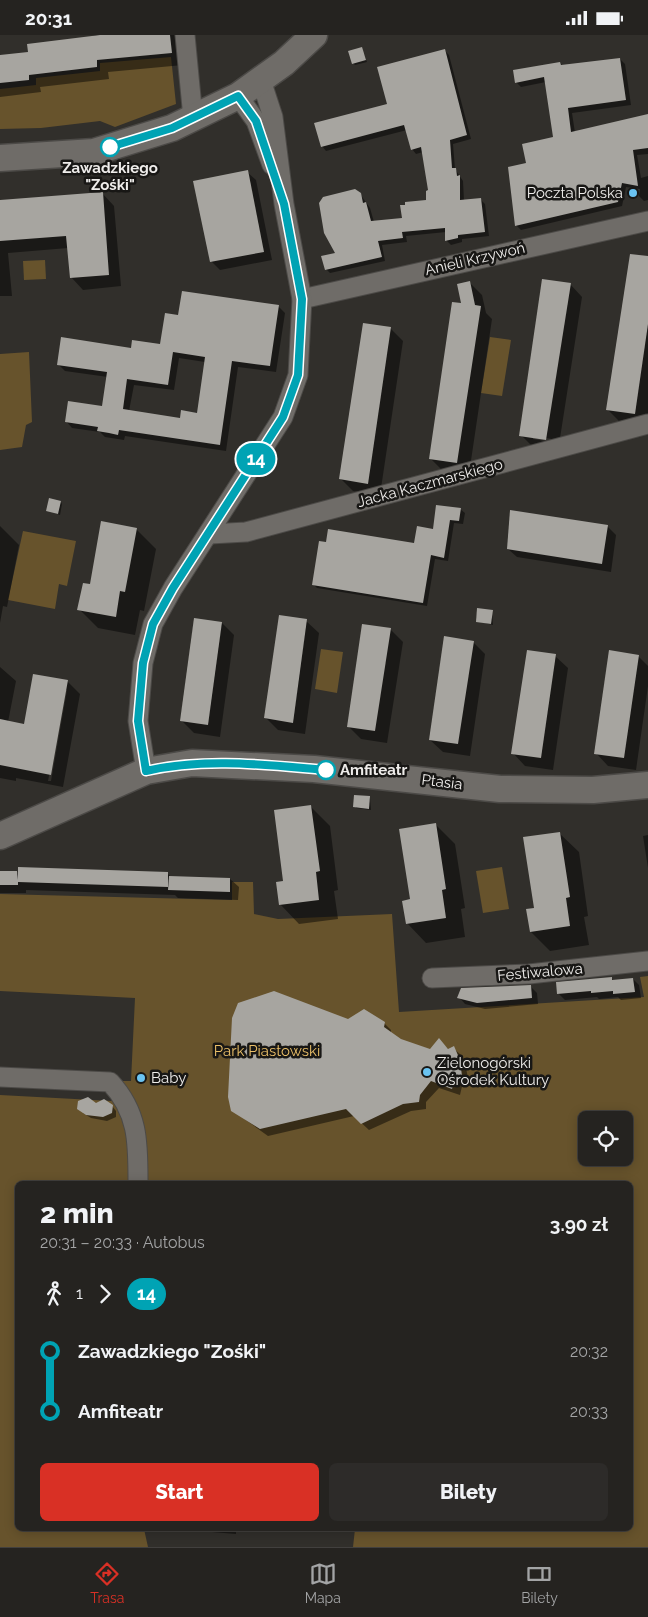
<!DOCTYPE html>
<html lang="pl">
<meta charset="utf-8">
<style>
body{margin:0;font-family:Raleway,sans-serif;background:#2d2b29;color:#f1f3f6;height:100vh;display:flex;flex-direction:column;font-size:19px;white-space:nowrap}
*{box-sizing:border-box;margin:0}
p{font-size:16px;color:#a3a4a5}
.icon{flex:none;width:28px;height:28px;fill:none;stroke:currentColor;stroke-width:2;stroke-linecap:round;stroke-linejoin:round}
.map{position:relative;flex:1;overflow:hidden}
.panel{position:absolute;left:15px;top:1146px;width:618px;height:350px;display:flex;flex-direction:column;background:#252320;border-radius:8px;box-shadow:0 2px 12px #0003,0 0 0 1px #42403e}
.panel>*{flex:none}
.badge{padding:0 10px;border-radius:16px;font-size:18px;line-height:32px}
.buttons{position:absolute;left:578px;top:1076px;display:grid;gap:10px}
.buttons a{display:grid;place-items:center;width:55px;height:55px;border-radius:8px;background:#252320;box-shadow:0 2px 12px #0003,0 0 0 1px #42403e;font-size:25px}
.map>.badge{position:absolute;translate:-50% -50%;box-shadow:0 0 0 2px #fff}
.legs{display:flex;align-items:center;gap:8px;height:55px;padding:0 25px;font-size:16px}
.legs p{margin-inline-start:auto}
.head{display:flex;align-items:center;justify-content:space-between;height:85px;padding:0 25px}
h1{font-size:28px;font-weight:800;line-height:38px}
.cta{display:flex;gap:10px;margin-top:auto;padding:10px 25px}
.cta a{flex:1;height:58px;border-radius:8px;background:#d93025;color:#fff;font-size:20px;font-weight:800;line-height:58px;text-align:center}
.cta a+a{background:#2d2b29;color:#f1f3f6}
ul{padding:0 25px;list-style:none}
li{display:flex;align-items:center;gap:18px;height:60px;font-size:19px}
li i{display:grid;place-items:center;width:8px;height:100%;margin:0 6px;background:currentColor}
li i::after{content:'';width:12px;height:12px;margin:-6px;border:4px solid;border-radius:50%;background:#252320}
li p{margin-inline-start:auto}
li:first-child i{background:linear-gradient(#0000 50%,currentColor 0)}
li:last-child i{background:linear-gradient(currentColor 50%,#0000 0)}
.status{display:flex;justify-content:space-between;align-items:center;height:35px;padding:0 25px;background:#252320;direction:ltr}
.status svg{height:14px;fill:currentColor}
.dock{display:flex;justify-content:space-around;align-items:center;height:70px;border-top:1px solid #42403e;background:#252320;font-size:14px;color:#a3a4a5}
.dock a{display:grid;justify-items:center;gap:2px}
.dock .on{color:#d93025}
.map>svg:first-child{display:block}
.green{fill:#67532c;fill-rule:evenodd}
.shadow{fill:#0007;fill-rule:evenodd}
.building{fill:#a7a5a0;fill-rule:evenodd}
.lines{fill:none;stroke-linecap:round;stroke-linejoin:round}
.street-casing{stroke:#4c4a47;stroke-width:21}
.secondary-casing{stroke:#4c4a47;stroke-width:29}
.street{stroke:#6f6c68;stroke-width:19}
.secondary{stroke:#6f6c68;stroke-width:26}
.line-1-casing{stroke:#fff;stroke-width:11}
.line-1{stroke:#00a3b4;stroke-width:8}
.stop-1-dot{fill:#fff;stroke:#00a3b4;stroke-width:2.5}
.poi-dot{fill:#6ac3f1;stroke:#181715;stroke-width:2}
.labels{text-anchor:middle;stroke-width:5;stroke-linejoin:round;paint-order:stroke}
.stop-label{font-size:15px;font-weight:bold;fill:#eeecea;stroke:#181715}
.poi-label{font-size:15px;fill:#eeecea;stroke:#181715;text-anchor:start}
.street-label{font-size:15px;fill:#eeecea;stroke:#181715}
.park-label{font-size:15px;fill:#eabf68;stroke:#181715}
</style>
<div class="status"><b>20:31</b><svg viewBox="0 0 49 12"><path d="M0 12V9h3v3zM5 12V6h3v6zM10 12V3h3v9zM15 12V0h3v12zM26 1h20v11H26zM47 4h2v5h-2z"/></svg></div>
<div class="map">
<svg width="648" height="1512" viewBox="0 0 648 1512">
<rect width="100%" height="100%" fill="#312f2b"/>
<g class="green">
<polygon points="171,22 176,69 115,92 100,86 41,93 0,94 0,54 36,50 36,43 100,36 100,28"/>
<polygon points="45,225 46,244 24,245 23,226"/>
<polygon points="490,302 511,305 502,361 481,358"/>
<polygon points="29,317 32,387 26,390 22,412 0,415 0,319"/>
<polygon points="23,496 76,506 67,551 59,549 55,574 8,565"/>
<polygon points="321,614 343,617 337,658 315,654"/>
<polygon points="502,832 509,874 483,878 476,836"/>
<path d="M232,847H253L254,879L278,884L392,879L399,977L644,962L640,942L648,941V1512H353L355,1494H630V1149H18V1494H144L148,1512H0V1060L112,1066L118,1046H131L135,963L0,956V859L232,865ZM586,1085H624V1122H586Z"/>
</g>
<g class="shadow">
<polygon points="96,0 180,0 183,30 108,37 109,44 40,52 41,57 0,62 0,21 29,18"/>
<polygon points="361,13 367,27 355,30 353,28"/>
<polygon points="445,16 449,20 471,104 453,109 455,134 463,146 464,166 480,164 485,169 489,201 462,204 462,207 451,210 447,206 446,197 406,201 407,207 382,210 385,226 330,238 326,234 337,219 360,159 370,173 374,187 403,184 428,166 430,157 423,117 416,119 412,114 407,95 326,116 322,111 389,70"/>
<polygon points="620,24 625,29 631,70 572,78 575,98 648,81 648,119 637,120 641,143 648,141 648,165 644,166 639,161 640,154 626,152 622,171 521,195 516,190 528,129 555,103 546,47 521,52 516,47 560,28 563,31"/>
<polygon points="247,137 256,145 272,225 220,235 212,227"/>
<polygon points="102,158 114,171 121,251 83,255 71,242 68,213 8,218 12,261 0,261 0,167"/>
<polygon points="648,223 648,381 620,387 608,375"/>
<polygon points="470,248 482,260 486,278 492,284 469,439 442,435 430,423 463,270"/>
<path d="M570,249L582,262L558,416L533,412L521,400ZM533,401L552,404V407L533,404Z"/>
<path d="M278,271L285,278L276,337L238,332L226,416L125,401L124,405L105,402L100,397L72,393L66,386L103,372L108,342L65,336L58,329L132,314L161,311L180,281ZM179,323L205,327L198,380L181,384L129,376L134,350L174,355Z"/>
<polygon points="390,293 403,306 380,460 353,456 341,444"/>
<polygon points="61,467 62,469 60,480 47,475"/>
<polygon points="460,474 465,478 463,489 454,488 448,526 435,524 427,571 317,553 313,549 415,509"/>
<polygon points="0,491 19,510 7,572 3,571 0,588"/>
<polygon points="608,492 616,500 611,537 517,522 508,514"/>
<polygon points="136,494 156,514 144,576 140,575 135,600 98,593 79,574 91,551"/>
<polygon points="492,577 493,590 477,586"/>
<polygon points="306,586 319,598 305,699 278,695 266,683"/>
<polygon points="222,588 234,600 220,702 194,698 182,686"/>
<polygon points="390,594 403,607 387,708 361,704 348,691"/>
<polygon points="473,607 485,619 470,721 443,717 430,705"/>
<polygon points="555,621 568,633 553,735 525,731 513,718"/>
<polygon points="638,621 648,631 648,651 636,735 608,731 596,718"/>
<path d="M0,632L16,646L8,687L25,690L67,646L80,659L63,752L16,743V746L0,743ZM65,655H67L51,746H48Z"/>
<polygon points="355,761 370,763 371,775 356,773"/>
<polygon points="310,771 330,791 338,855 334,856 338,884 299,889 280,869 285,847"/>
<polygon points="436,790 455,809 465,873 461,874 465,902 426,908 407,888 412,865"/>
<polygon points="559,798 579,817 588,881 584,882 589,910 550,916 531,897 535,874"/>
<polygon points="648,800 648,833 643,801"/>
<polygon points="0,837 17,838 19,840 168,839 171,842 230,844 239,852 238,865 178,863 175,860 26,855 26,858 0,858"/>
<polygon points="611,943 614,946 633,944 639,950 641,963 621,965 618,962 599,964 597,962 565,965 558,958"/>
<polygon points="530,951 537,958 538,969 485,974 465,969 459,962"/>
<polygon points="348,985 384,988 391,995 391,998 400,1005 431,1015 439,1005 449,1015 453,1013 461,1020 466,1033 469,1048 463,1047 460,1060 439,1053 426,1067 426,1074 411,1076 369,1095 354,1081 268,1101 232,1075"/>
<polygon points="96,1069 112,1071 116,1076 116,1082 107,1086 91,1083 83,1078"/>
<polygon points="209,1494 236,1494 236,1499 212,1497"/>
</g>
<g class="building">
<polygon points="100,0 170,0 172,18 97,25 97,32 29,40 29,45 0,48 0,20 28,17 27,9"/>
<polygon points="362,12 366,25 352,29 348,16"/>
<polygon points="445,14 467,100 450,105 452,133 456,133 457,141 460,140 460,165 481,163 485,197 458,200 458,203 445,206 445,193 402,197 403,203 378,206 382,222 325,235 321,221 335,218 324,198 319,168 323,162 355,154 361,158 363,168 366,167 371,186 402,183 400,170 405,170 405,167 426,165 426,156 428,155 421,112 411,115 404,90 321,112 314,88 387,69 377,32"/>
<polygon points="620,23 626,65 568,73 571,97 648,79 648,113 633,115 638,151 622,148 618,167 515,191 508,132 526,128 522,109 553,102 544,42 515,48 513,35 560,27 561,30"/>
<polygon points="248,135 264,217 210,227 193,146"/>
<polygon points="103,157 109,240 70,243 66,201 0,206 0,165"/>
<polygon points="630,219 648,221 648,289 635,379 606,375"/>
<polygon points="542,244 571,248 546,405 519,401"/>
<polygon points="470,246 475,270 481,271 457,428 429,424 452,267 461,268 457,249"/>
<path d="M182,256L279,270L270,331L232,326L220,410L119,395L118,400L109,398L97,396L98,392L65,387L68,366L102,371L107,337L57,330L61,302L131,313L132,305L160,309L165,278L178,280ZM173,317L205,322L197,378L181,375L180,383L123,374L127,344L168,350Z"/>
<polygon points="363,288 391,292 368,449 339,444"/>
<polygon points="49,463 61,466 58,479 46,476"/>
<polygon points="436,470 461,473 459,486 450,485 444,523 431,520 423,568 312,550 319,506 326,507 328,494 414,508 417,491 433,494"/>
<polygon points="510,475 608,490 602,529 507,514"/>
<polygon points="101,486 137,493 125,557 120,556 116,582 77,575 83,548 90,549"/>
<polygon points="477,573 493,575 491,589 476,587"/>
<polygon points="279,580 307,584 293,688 264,683"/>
<polygon points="194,583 222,587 208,690 180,686"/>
<polygon points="362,589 391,593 375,696 347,692"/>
<polygon points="444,601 474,606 458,709 429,705"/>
<polygon points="527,615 556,619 541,723 511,719"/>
<polygon points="609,615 639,620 624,723 594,719"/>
<polygon points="33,639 68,645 51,740 0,730 0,684 24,689"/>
<polygon points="354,760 370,761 369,774 353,772"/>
<polygon points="311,770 320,836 316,837 319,865 279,870 276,847 283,846 274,775"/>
<polygon points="436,788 446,854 442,855 446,883 406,889 402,866 410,864 399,794"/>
<polygon points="560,797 570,862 566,863 570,891 530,897 526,874 534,873 523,802"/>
<polygon points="18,832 168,837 168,852 18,847 18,850 0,850 0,836 17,836 18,845"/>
<polygon points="169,841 230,843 230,857 168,855"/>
<polygon points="612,942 612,945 633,943 635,957 613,959 613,956 591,958 591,956 557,959 556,947"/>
<polygon points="531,950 532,963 477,968 457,963 461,953"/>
<polygon points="274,956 348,984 364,974 385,987 384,992 401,1004 430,1014 439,1003 448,1014 454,1011 460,1025 462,1041 456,1040 452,1054 431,1046 420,1060 419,1067 403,1069 361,1089 346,1074 260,1094 231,1076 228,1062 232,983 238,968"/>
<polygon points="88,1062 96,1068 104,1064 113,1070 112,1078 103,1082 86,1080 77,1074 78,1066"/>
</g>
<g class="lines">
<defs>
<g id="street">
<polyline points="185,0 193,83"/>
<polyline points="238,61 256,86 272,130"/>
<polyline points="302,264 648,186"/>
<polyline points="210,499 246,497 648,389"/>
<polyline points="146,736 138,686 143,628 153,589 173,553 283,382 298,340 302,264 284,169 273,82 261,45"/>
<polyline points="432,943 529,939 648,926"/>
<path d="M0,1042L110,1047C139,1078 138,1109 138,1149"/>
</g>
<g id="secondary">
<polyline points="0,123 94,117 172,93 238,61 284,28 314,0"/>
<polyline points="0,801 146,736 192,728 314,734 500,754 593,755 648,750"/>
</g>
</defs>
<use href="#street" class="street-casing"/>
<use href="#secondary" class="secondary-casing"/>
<use href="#street" class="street"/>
<use href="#secondary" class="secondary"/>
</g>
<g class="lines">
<defs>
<path id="line-1" d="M110,112L172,93L238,61L256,86L284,169L302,264L298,340L283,382L173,553L153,589L143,628L138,686L146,736C205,722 267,730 326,735"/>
</defs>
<use href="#line-1" class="line-1-casing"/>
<use href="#line-1" class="line-1"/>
</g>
<g class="stop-1-dot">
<circle cx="110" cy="112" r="9"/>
<circle cx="326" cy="735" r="9"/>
</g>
<g class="poi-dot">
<circle cx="633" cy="158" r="5"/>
<circle cx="427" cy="1037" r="5"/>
<circle cx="141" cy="1043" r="5"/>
</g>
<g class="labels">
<g class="stop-label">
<text x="110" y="138">Zawadzkiego<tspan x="110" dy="17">"Zośki"</tspan></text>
<text x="340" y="740" text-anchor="start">Amfiteatr</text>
</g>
<g class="poi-label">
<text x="623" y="163" text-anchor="end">Poczta Polska</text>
<text x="437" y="1033">Zielonogórski<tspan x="437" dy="17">Ośrodek Kultury</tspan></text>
<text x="151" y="1048">Baby</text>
</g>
<g class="street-label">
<text transform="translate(475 224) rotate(-13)" y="5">Anieli Krzywoń</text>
<text transform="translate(430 448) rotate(-15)" y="5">Jacka Kaczmarskiego</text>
<text transform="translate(442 747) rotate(7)" y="5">Ptasia</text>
<text transform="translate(540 937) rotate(-5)" y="5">Festiwalowa</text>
</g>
<g class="park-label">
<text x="267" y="1021">Park Piastowski</text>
</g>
</g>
</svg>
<div class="buttons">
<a><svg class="icon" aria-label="locate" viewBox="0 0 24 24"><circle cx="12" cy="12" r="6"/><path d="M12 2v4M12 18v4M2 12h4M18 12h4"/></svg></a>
</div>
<b class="badge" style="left:256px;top:424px;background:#00a3b4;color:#fff">14</b>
<section class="panel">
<div class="head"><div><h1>2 min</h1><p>20:31 – 20:33 · Autobus</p></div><b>3.90 zł</b></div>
<div class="legs"><svg class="icon" aria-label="walk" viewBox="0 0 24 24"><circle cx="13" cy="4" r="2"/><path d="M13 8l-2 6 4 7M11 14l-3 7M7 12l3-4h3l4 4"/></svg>1<svg class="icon" aria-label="forward" viewBox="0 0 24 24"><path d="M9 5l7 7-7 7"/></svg><b class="badge" style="background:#00a3b4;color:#fff">14</b></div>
<ul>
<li><i style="color:#00a3b4"></i><b>Zawadzkiego &quot;Zośki&quot;</b><p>20:32</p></li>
<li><i style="color:#00a3b4"></i><b>Amfiteatr</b><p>20:33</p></li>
</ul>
<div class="cta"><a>Start</a><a>Bilety</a></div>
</section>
</div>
<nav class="dock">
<a class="on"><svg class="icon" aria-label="directions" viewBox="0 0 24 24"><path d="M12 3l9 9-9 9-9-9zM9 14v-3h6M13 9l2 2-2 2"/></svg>Trasa</a>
<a><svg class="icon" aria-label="map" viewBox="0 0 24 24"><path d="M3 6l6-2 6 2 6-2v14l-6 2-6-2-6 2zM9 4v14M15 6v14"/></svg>Mapa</a>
<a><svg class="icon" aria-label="tickets" viewBox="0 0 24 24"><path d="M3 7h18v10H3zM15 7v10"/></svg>Bilety</a>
</nav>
